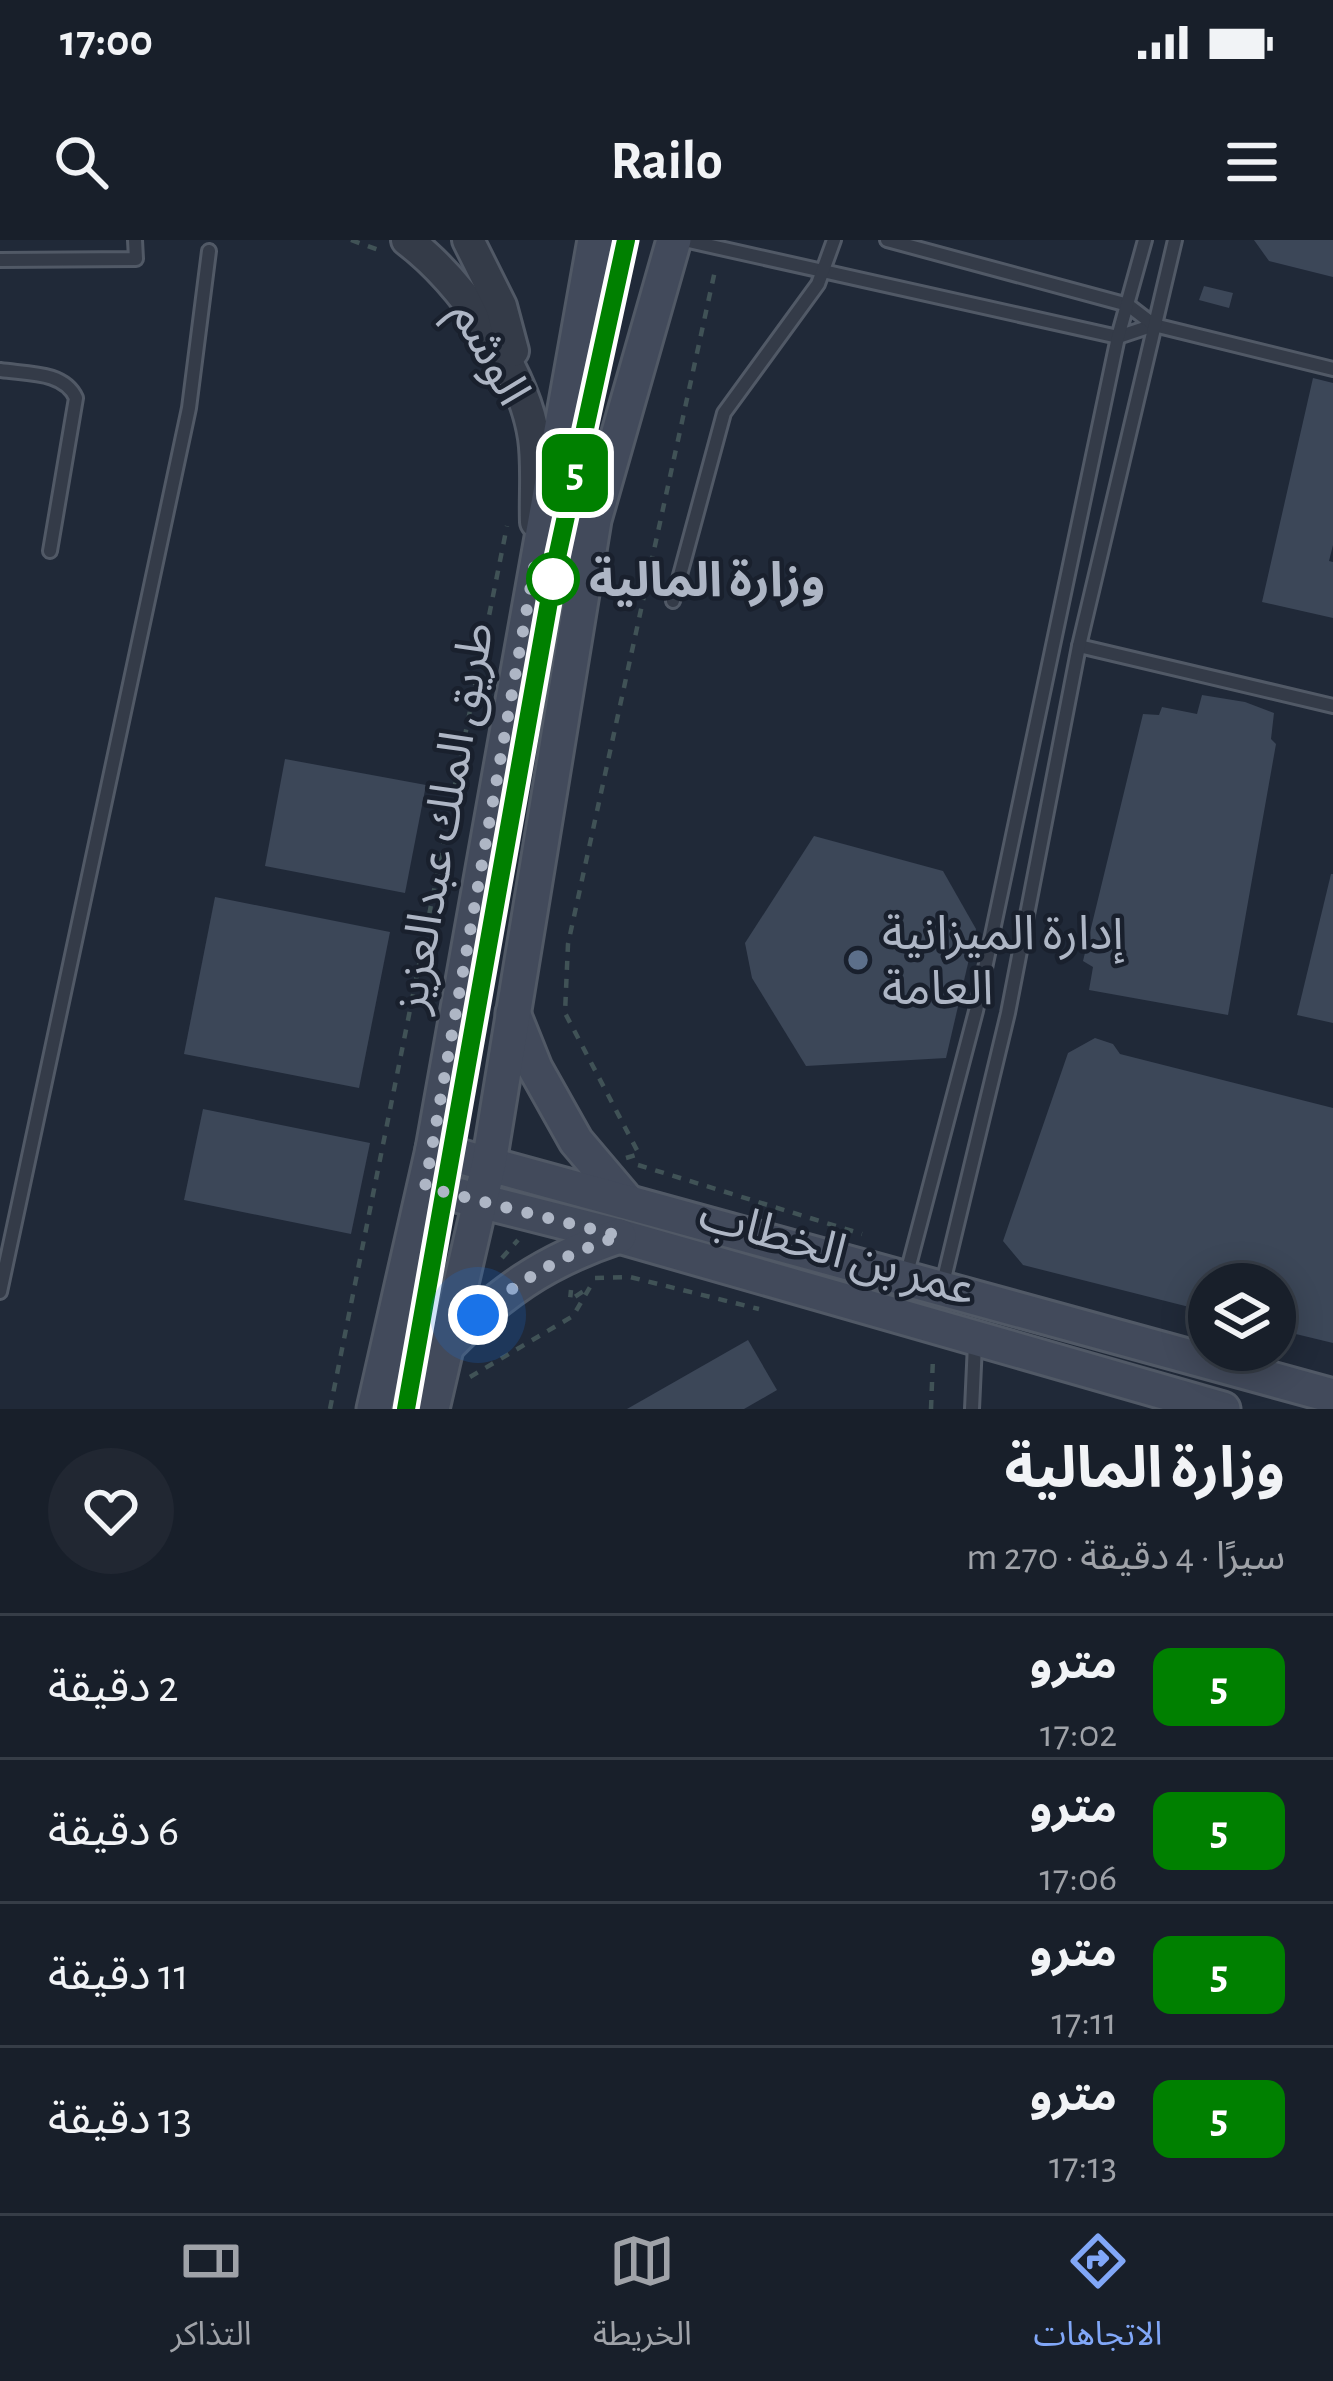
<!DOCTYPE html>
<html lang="ar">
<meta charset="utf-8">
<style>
body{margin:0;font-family:"Alegreya Sans","Noto Sans Arabic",sans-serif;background:#212732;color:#f1f3f6;direction:rtl;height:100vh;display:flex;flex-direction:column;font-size:45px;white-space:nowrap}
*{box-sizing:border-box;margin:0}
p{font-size:39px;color:#9fa2a8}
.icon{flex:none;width:66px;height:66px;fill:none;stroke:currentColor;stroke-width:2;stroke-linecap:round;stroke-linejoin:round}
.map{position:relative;height:1169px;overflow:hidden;direction:ltr}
.drawer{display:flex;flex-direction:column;background:#181f2a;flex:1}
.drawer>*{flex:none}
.badge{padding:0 24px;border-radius:18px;font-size:42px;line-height:78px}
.controls{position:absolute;left:1188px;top:1023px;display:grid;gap:24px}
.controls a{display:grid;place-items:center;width:108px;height:108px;border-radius:50%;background:#181f2a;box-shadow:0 6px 30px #0003,0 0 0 3px #363d47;font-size:60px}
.you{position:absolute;width:60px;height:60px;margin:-30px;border:9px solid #fff;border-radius:50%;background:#1a73e8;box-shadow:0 0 0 18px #1a73e833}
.map>.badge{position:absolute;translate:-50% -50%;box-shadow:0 0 0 6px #fff}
.round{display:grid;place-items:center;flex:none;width:126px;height:126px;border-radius:63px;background:#212732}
.head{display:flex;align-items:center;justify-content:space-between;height:204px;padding:0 48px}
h1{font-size:57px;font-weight:700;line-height:90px}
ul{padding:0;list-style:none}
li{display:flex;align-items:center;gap:36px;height:144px;padding:0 48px;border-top:3px solid #363d47}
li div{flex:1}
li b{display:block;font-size:45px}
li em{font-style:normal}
li .badge{min-width:132px;font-weight:700;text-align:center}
.status{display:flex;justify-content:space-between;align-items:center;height:84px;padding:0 60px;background:#181f2a;direction:ltr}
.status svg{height:33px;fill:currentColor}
header{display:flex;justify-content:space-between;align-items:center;height:156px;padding:0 48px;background:#181f2a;font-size:54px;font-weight:700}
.tab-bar{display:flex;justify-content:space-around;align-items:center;height:168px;border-top:3px solid #363d47;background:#181f2a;font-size:33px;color:#9fa2a8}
.tab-bar a{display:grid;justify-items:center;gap:6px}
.tab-bar .selected{color:#81a7f7}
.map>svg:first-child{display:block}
.building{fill:#3c4758}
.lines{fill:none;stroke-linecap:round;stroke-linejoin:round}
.service-casing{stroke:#515966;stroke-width:18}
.tertiary-casing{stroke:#515966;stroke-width:36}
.secondary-casing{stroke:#515966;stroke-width:39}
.path{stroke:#405256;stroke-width:4.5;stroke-dasharray:9 9;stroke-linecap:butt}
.service{stroke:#343b48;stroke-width:12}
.tertiary{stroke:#343b48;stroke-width:30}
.secondary{stroke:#424a5b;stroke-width:33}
.line-casing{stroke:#fff;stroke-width:27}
.line{stroke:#008000;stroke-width:18}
.walk{stroke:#aeb6c5;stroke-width:12;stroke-dasharray:0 21.6}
.stop-dot{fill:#fff;stroke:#008000;stroke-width:6}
.service-dot{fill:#5c6f8a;stroke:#19202d;stroke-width:4.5}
.labels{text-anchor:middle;stroke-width:9;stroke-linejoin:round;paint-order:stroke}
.street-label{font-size:48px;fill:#aeb6c5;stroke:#19202d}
.stop-label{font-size:48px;font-weight:bold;fill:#aeb6c5;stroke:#19202d;text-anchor:start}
.poi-label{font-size:48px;fill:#aeb6c5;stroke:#19202d;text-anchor:start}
</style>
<div class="status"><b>17:00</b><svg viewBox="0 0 49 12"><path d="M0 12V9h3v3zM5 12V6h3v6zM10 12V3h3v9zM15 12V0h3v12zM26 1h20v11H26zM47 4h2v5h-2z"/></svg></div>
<header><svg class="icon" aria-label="menu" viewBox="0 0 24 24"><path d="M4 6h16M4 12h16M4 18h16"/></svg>Railo<svg class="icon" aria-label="search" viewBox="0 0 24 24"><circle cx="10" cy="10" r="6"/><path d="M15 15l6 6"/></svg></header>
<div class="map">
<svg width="1333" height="1169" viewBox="0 0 1333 1169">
<rect width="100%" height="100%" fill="#202938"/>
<g class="building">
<polygon points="1254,0 1333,0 1333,37 1269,21"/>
<polygon points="1204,46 1233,53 1229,68 1199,60"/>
<polygon points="1313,138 1333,143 1333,305 1329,321 1333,322 1333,378 1262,362"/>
<polygon points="1202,455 1245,462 1274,473 1271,499 1276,504 1228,775 1089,750 1093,727 1083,721 1143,474 1159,475 1162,467 1197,474"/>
<polygon points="285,519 426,545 405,653 265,626"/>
<polygon points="814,596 943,631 976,689 946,818 806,826 752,738 745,703"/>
<polygon points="1331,634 1333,634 1333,783 1297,775"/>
<polygon points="215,657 390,692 359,848 184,814"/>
<polygon points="1095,798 1113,804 1120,814 1333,868 1333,1103 1275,1089 1275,1044 1209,1044 1209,1072 1023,1025 1003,1001 1068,813"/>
<polygon points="203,869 370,903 351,994 184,960"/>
<polygon points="748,1100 777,1150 744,1169 627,1169"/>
</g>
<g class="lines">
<defs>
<g id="service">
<polyline points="684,0 1118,97 1154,85"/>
<polyline points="887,0 1128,65 1154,85 1333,129"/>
<polyline points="0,20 136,19 135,0"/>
<path d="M0,130C26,134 64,131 76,158L50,311"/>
<polyline points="673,361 724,173 818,44 834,0"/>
<polyline points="1079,406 1333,466"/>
<polyline points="907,1033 976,771 1118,97 1145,0"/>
<polyline points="942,1047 1008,773 1079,406 1175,0"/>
<polyline points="0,1052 189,168 209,11"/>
<polyline points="972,1169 975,1104"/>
</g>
<g id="tertiary">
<path d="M407,0C461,41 524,130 534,198C538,225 535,254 536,282"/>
<polyline points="468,0 501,66 513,111"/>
</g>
<g id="secondary">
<polyline points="513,773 535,828 576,901 626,960"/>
<polyline points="433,909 1333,1156"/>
<polyline points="425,947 619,996 1223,1169"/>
<path d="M444,1109C499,1053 544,1021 619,996"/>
<polyline points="374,1169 433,909 595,0"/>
<polyline points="432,1169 489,923 594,280 674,0"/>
</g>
</defs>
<use href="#service" class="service-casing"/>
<use href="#tertiary" class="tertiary-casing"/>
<use href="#secondary" class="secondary-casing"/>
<g class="path">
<polyline points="351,0 384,12"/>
<polyline points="626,918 639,914 565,773 568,704 716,26"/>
<polyline points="638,925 862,994"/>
<polyline points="502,1018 518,1000"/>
<polyline points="595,1038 630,1037 759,1069"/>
<polyline points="470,1137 573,1076 590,1047 570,1060 571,1050"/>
<polyline points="330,1169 507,286"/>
<polyline points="931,1169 933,1117"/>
</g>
<use href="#service" class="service"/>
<use href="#tertiary" class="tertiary"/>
<use href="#secondary" class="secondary"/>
</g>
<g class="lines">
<defs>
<polyline id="line" points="406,1169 556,322 626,0"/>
</defs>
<use href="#line" class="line-casing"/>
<use href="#line" class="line"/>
<path class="walk" d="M478,1075C522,1038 565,1014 620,996L425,947L536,317L553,339"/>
</g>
<circle class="stop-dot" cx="553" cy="339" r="24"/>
<circle class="service-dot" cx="858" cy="720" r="12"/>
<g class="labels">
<g class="street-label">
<text transform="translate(492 112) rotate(61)" y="17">الوشم</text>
<text transform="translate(442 577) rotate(-80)" y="17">طريق الملك عبدالعزيز</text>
<text transform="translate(838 1010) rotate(16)" y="17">عمر بن الخطاب</text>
</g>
<g class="stop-label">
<text x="589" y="356">وزارة المالية</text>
</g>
<g class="poi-label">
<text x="882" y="709">إدارة الميزانية<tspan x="882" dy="55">العامة</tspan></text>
</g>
</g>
</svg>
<div class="controls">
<a><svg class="icon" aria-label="layers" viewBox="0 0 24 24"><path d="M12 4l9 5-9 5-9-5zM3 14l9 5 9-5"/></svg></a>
</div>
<div class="you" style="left:478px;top:1075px"></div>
<b class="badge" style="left:575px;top:233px;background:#008000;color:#fff">5</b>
</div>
<section class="drawer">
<div class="head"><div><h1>وزارة المالية</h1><p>سيرًا · 4 دقيقة · 270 m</p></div><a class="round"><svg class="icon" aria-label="heart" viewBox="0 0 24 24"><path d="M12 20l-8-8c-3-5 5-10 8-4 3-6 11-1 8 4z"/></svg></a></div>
<ul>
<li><span class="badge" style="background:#008000;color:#fff">5</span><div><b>مترو</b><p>17:02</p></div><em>2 دقيقة</em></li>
<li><span class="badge" style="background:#008000;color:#fff">5</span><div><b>مترو</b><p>17:06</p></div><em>6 دقيقة</em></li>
<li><span class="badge" style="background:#008000;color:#fff">5</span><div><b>مترو</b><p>17:11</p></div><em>11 دقيقة</em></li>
<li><span class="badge" style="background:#008000;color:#fff">5</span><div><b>مترو</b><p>17:13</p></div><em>13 دقيقة</em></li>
</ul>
</section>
<nav class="tab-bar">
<a class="selected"><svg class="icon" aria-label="directions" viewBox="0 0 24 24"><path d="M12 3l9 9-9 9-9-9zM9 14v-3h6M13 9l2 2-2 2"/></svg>الاتجاهات</a>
<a><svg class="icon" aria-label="map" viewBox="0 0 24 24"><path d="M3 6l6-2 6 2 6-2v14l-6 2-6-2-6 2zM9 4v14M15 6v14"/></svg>الخريطة</a>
<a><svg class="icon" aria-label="tickets" viewBox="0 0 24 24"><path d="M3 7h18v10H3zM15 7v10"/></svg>التذاكر</a>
</nav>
